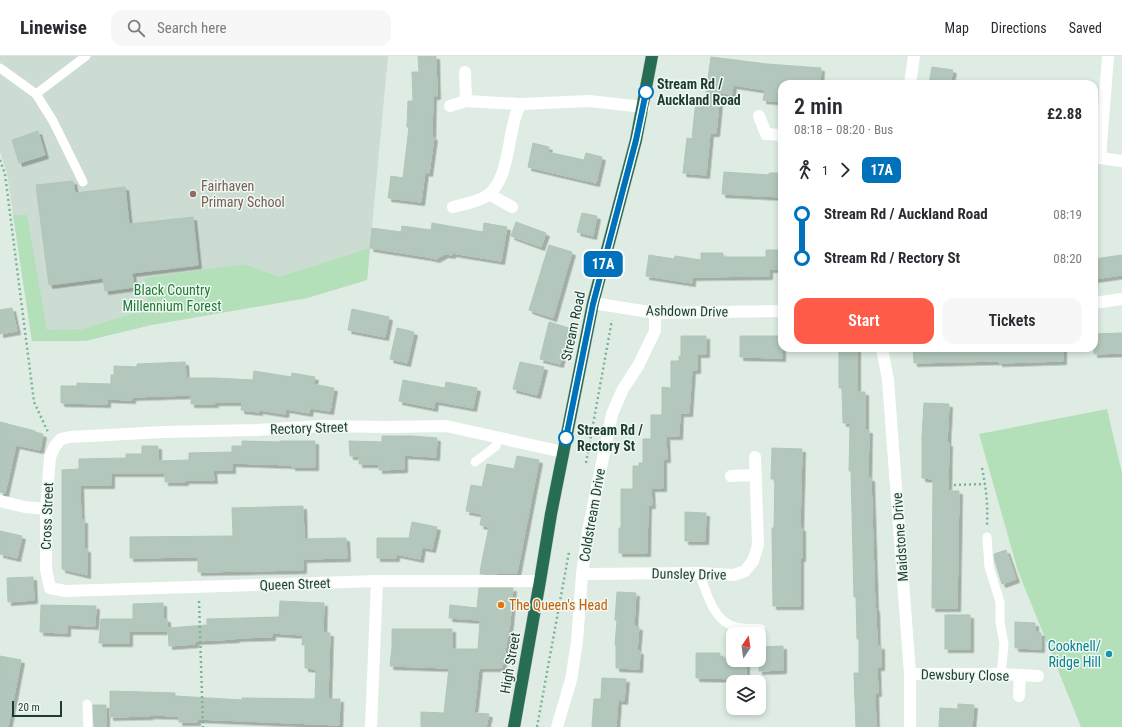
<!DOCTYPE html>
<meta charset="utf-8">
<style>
body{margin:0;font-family:"Roboto Condensed",sans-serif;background:#f7f7f7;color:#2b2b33;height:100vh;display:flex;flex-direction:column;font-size:15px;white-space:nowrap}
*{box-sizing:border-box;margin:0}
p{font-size:13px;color:#7c7c81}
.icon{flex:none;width:22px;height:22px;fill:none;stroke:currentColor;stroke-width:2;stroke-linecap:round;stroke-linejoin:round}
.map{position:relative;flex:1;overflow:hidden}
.sheet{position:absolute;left:778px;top:24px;width:320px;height:272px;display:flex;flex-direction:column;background:#fff;border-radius:12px;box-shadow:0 2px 6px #0003}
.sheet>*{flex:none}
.badge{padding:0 8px;border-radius:6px;font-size:14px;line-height:26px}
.needle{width:26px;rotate:13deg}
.tools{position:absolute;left:726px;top:571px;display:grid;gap:8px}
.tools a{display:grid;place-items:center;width:40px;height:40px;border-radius:8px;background:#fff;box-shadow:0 2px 6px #0003;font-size:20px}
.scale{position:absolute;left:12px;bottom:10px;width:50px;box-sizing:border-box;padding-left:4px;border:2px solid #1d3d30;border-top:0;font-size:11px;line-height:14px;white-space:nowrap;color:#1d3d30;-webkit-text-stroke:3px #eff8f2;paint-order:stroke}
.map>.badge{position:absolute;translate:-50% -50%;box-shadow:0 0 0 2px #fff}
.legs{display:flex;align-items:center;gap:6px;height:44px;padding:0 16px;font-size:13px}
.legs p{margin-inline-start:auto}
.overview{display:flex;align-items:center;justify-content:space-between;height:68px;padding:0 16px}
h1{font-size:22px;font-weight:600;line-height:30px}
.button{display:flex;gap:8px;margin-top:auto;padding:8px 16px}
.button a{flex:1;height:46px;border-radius:12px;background:#ff5b49;color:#fff;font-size:16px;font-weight:600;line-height:46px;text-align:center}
.button a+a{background:#f7f7f7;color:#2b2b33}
ul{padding:0 16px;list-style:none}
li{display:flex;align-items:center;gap:14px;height:44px;font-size:15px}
li i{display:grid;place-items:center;width:6px;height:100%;margin:0 5px;background:currentColor}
li i::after{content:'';width:10px;height:10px;margin:-5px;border:3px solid;border-radius:50%;background:#fff}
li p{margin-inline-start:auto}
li:first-child i{background:linear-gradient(#0000 50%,currentColor 0)}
li:last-child i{background:linear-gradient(currentColor 50%,#0000 0)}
header{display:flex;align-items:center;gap:24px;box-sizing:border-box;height:56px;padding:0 20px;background:#fff;border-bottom:1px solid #e1e1e2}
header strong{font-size:19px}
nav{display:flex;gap:22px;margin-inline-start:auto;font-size:14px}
.search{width:280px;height:36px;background:#f7f7f7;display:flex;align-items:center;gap:10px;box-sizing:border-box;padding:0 14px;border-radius:12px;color:#7c7c81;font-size:15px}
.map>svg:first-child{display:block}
.built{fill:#ccdcd2}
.green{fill:#b4e0b9}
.building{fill:#b3c7bc;stroke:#b0c6b9;filter:url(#shadow)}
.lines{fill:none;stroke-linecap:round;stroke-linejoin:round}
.highway-casing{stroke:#c0c9c5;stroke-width:13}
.path{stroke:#7ab399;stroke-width:2.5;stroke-dasharray:2 3;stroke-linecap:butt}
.lane{stroke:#fff;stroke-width:9}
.street{stroke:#fff;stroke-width:12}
.highway{stroke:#266d54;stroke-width:12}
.line-1-casing{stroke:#fff;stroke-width:9}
.line-1{stroke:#0072bc;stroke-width:6}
.stop-1-dot{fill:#fff;stroke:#0072bc;stroke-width:2}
.education-dot{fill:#8d6e63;stroke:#eff8f2;stroke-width:1.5}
.food-dot{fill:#e8710a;stroke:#eff8f2;stroke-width:1.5}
.culture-dot{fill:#0f9aa8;stroke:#eff8f2;stroke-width:1.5}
.labels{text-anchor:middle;stroke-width:3;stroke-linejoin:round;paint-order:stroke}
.stop-label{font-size:14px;font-weight:bold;fill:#1d3d30;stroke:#eff8f2;text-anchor:start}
.education-label{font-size:14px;fill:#785e54;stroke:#eff8f2;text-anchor:start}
.park-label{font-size:14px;fill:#237938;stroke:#eff8f2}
.street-label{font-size:14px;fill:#1d3d30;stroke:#eff8f2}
.food-label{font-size:14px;fill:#c56008;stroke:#eff8f2;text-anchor:start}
.culture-label{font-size:14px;fill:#0d838f;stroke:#eff8f2;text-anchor:end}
</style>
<header>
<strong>Linewise</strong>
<div class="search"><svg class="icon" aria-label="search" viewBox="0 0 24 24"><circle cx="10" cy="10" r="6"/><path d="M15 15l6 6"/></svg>Search here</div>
<nav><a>Map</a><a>Directions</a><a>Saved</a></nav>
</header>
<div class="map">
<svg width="1122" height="671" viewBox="0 0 1122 671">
<defs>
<filter id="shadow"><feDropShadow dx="3.5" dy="3.5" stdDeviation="0" flood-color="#0004"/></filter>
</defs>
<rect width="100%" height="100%" fill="#deece3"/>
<polygon class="built" points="0,0 388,0 367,224 307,242 151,269 85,285 32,285 7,117 0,96"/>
<g class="green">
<polygon points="13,159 27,159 47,274 82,273 148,253 145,222 244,208 279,221 370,192 367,224 307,242 151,269 85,285 32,285"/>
<polygon points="1107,353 1122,417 1122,671 1081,671 1018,515 979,378"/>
</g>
<g class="building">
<polygon points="418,0 436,0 437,40 433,40 432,81 434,81 429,117 425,116 421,146 388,142 391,120 403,122 409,71 407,71 408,45 413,45 412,16 419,16"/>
<polygon points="711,1 767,8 821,12 820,28 782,28 782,46 763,44 765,34 733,29 732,38 720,37 716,77 710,77 706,119 683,117 687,82 692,83 696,43 705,44"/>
<polygon points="932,11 953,14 950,28 929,28"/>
<polygon points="38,75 45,99 19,107 12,84"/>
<polygon points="533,87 549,91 548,96 584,104 586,97 602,101 596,127 528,111"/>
<polygon points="724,116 769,119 769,117 782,117 782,141 722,138"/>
<polygon points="73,125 75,137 125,131 129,168 193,161 198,209 132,217 134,231 105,235 103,222 49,229 36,129"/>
<polygon points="582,157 597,160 593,180 577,176"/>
<polygon points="516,166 546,177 541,191 511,180"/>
<polygon points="432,167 483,176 484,167 507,171 501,205 452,197 452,199 445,198 436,203 428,201 370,192 372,172 401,176 402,170 431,174"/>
<polygon points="549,189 572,196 553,262 529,254"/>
<polygon points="766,194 782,194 782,213 769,213 769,220 692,221 692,227 646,220 649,199 674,203 675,200 701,204 701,197 723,197 723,201 766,201"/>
<polygon points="1122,199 1122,219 1094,223 1094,203"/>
<polygon points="12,252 17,275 0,278 0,254"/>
<polygon points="352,253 389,261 385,281 348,274"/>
<polygon points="549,266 569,272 560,308 540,303"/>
<polygon points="397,272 414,276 407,307 390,303"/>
<polygon points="1122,277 1122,297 1094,298 1094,278"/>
<polygon points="681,280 706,280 706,298 697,298 697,314 692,314 689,357 680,357 679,380 666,380 667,403 663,403 663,432 651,432 652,449 648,449 647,497 619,497 619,472 621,472 621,433 633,433 633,410 639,410 639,407 643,407 643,383 651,383 651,359 662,359 662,331 671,332 671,305 679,305 679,300 681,300"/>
<polygon points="740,280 782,280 782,302 740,301"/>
<polygon points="839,292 857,292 857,336 865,336 865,374 869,374 868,422 871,422 875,552 876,552 877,590 881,590 881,611 877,611 878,637 875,637 876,671 856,671 854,617 859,617 859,583 857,583 856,541 854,541 851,415 849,415 850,367 843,367 842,332 839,332"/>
<polygon points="913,292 1063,292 1063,305 999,307 999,305 914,307"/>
<polygon points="185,306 186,322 215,322 253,324 254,315 291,321 292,317 315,321 313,328 334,332 330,355 310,352 309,357 286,353 285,358 259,354 259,356 241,354 242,346 215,346 215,348 191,348 191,339 132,341 132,344 107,343 107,348 61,347 61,330 77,330 77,327 111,328 111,319 114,319 114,310 137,311 137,308"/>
<polygon points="520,306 544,311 537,339 513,333"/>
<polygon points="403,324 445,332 446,326 477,332 473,352 435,345 434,352 399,345"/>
<polygon points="924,347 949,348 947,387 949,387 948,435 959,435 957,552 932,552 933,423 922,422 922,381"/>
<polygon points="0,366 35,375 35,376 43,378 40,394 16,389 5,437 0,436"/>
<polygon points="382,380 412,380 437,382 436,401 404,399 404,413 379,414 379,408 359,408 359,400 350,400 349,385 382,386"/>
<polygon points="242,385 280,386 280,385 315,385 315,411 292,411 292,409 232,407 232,414 213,414 214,424 185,424 185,426 165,426 165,417 111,417 111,429 80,429 81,464 84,464 84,493 87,493 87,519 62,513 62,414 79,413 79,403 126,402 126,398 142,398 142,390 158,390 158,405 189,404 189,397 232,396 232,390 242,390"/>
<polygon points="772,392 802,393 800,472 802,472 802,502 800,502 800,550 773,550 772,472 774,472 775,423 771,423"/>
<polygon points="517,400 539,404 517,517 480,518 481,515 480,515 489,471 480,469 482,458 466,455 471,429 482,431 487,408 514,413"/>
<polygon points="303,450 304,483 346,482 347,502 303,503 303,514 198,516 198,501 130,502 130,481 233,480 232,452"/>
<polygon points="685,456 706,457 705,485 685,485"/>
<polygon points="412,466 437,471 432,493 422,491 420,503 396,498 396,502 377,502 377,482 409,482"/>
<polygon points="0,475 22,480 17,502 0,498"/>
<polygon points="1006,494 1016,523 1002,528 995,505 994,498"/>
<polygon points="33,521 34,544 8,546 7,522"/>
<polygon points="479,532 513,532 510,567 502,612 479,612 474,657 489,658 486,671 421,671 421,656 444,657 449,612 390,610 392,592 392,573 452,573 452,593 478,593 480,564 449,562 450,549 477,552"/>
<polygon points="617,536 636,537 634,570 639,571 637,595 640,595 639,613 616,612 616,589 615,589 617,564 615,564"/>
<polygon points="280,545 324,547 323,577 330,577 328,643 340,643 339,669 197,663 197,666 179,666 179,660 150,659 150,660 110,661 110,635 175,637 175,640 242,644 242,642 315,643 316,613 305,612 305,589 302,589 303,579 272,577 272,581 236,582 236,583 195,585 195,588 169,590 168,572 207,569 207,563 279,561"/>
<polygon points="163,547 163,563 167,563 167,575 129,575 129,587 99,587 101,563 133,563 133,548"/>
<polygon points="41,549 96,550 95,570 67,569 67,577 40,576"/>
<rect x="945" y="559" width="25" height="34"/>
<polygon points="1015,566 1035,567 1035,576 1041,577 1041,593 1015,592"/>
<polygon points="783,590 783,614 759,615 759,591"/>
<polygon points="696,597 720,597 720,602 733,602 733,604 746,604 746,623 696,622"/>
<polygon points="0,600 21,604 8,671 0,671"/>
<polygon points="602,622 626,623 624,645 618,644 616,671 592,671 594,643 601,643"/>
<polygon points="958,648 974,649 972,671 939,671 940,652 958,653"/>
<polygon points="93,649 106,649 106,671 94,671"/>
</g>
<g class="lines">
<defs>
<polyline id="highway" points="514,671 540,525 551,458 593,247 636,84 652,0"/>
</defs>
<use href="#highway" class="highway-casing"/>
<g class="path">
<polyline points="0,104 5,118 34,346 48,376"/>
<polyline points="586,407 612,264"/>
<path d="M982,412C986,431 988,449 987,469"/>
<polyline points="954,429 985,428"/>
<polyline points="199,545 203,671"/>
<polyline points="537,671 569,496"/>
</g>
<g class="lane">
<polyline points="0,12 36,38 53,65 83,126"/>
<polyline points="36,38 86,0"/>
<polyline points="475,406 496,390 498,382"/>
<polyline points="987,481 989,511 1000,546 1000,566 1004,588 1001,618"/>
<path d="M699,517C707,537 713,566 736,571C744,573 753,572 761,573"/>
<polyline points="87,648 88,671"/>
</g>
<g class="street">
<polyline points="1108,1 1100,102 1122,105"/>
<polyline points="910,28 914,0"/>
<polyline points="466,45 520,48"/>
<polyline points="450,50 466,45 465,16"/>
<polyline points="759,60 766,78 782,79"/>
<polyline points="489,138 512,151"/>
<path d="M453,151C465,148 478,146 488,139C507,125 508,87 514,66C515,60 518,54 520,48L589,45L644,51"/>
<polyline points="593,247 655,257 782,255"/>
<polyline points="1094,247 1122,243"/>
<polyline points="882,292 888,324 910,618 910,671"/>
<polyline points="731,420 756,419"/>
<polyline points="0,445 25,451 46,453"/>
<polyline points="582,518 699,517 734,519 745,515 753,505 758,489 755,401"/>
<polyline points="540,525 377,525 65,535 50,532 46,513 46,453 50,401 55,390 61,383 70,381 162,376 256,374 322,370 386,371 446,370 563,396"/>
<polyline points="910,618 1001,618 1038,620"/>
<polyline points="1019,640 1020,619"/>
<polyline points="371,671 377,525"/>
<polyline points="557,671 571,624 577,586 582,518 588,475 612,358 623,333 638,310 655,275 655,257"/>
</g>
<use href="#highway" class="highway"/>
</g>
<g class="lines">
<defs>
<polyline id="line-1" points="566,382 593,248 636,84 646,36"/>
</defs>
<use href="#line-1" class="line-1-casing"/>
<use href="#line-1" class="line-1"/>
</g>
<g class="stop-1-dot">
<circle cx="646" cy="36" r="7"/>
<circle cx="566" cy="382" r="7"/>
</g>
<circle class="education-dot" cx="193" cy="138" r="4"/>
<circle class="food-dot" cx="501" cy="549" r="4"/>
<circle class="culture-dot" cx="1109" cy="598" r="4"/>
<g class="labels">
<g class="stop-label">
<text x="657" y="33">Stream Rd /<tspan x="657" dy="16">Auckland Road</tspan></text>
<text x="577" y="379">Stream Rd /<tspan x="577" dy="16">Rectory St</tspan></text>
</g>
<g class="education-label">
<text x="201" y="135">Fairhaven<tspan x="201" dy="16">Primary School</tspan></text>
</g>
<g class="park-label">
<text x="172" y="239">Black Country<tspan x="172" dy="16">Millennium Forest</tspan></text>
</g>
<g class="street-label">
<text transform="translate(687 255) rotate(1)" y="5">Ashdown Drive</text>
<text transform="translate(573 270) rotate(-78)" y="5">Stream Road</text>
<text transform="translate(309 372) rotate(-2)" y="5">Rectory Street</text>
<text transform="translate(592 459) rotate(-80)" y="5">Coldstream Drive</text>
<text transform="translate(47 460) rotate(-88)" y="5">Cross Street</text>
<text transform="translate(900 481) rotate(-94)" y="5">Maidstone Drive</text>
<text transform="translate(689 518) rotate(1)" y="5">Dunsley Drive</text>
<text transform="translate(295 528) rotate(-2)" y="5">Queen Street</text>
<text transform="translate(510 607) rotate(-80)" y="5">High Street</text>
<text transform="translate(965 619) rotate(1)" y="5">Dewsbury Close</text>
</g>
<g class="food-label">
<text x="509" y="554">The Queen's Head</text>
</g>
<g class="culture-label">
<text x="1101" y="595">Cooknell/<tspan x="1101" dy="16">Ridge Hill</tspan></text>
</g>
</g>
</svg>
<div class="tools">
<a><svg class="needle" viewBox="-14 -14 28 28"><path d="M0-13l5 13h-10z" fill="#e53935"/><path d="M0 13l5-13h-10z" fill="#7c7c81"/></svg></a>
<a><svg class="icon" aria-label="layers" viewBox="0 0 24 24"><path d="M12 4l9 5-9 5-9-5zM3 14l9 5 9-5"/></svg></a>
</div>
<div class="scale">20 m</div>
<b class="badge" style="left:603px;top:208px;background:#0072bc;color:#fff">17A</b>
<section class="sheet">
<div class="overview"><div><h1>2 min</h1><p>08:18 – 08:20 · Bus</p></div><b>£2.88</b></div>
<div class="legs"><svg class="icon" aria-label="walk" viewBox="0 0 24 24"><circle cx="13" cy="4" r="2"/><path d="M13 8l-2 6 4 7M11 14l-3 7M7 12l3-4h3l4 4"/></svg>1<svg class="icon" aria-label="forward" viewBox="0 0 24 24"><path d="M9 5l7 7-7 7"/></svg><b class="badge" style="background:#0072bc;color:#fff">17A</b></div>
<ul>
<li><i style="color:#0072bc"></i><b>Stream Rd / Auckland Road</b><p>08:19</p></li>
<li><i style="color:#0072bc"></i><b>Stream Rd / Rectory St</b><p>08:20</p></li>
</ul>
<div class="button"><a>Start</a><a>Tickets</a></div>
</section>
</div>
